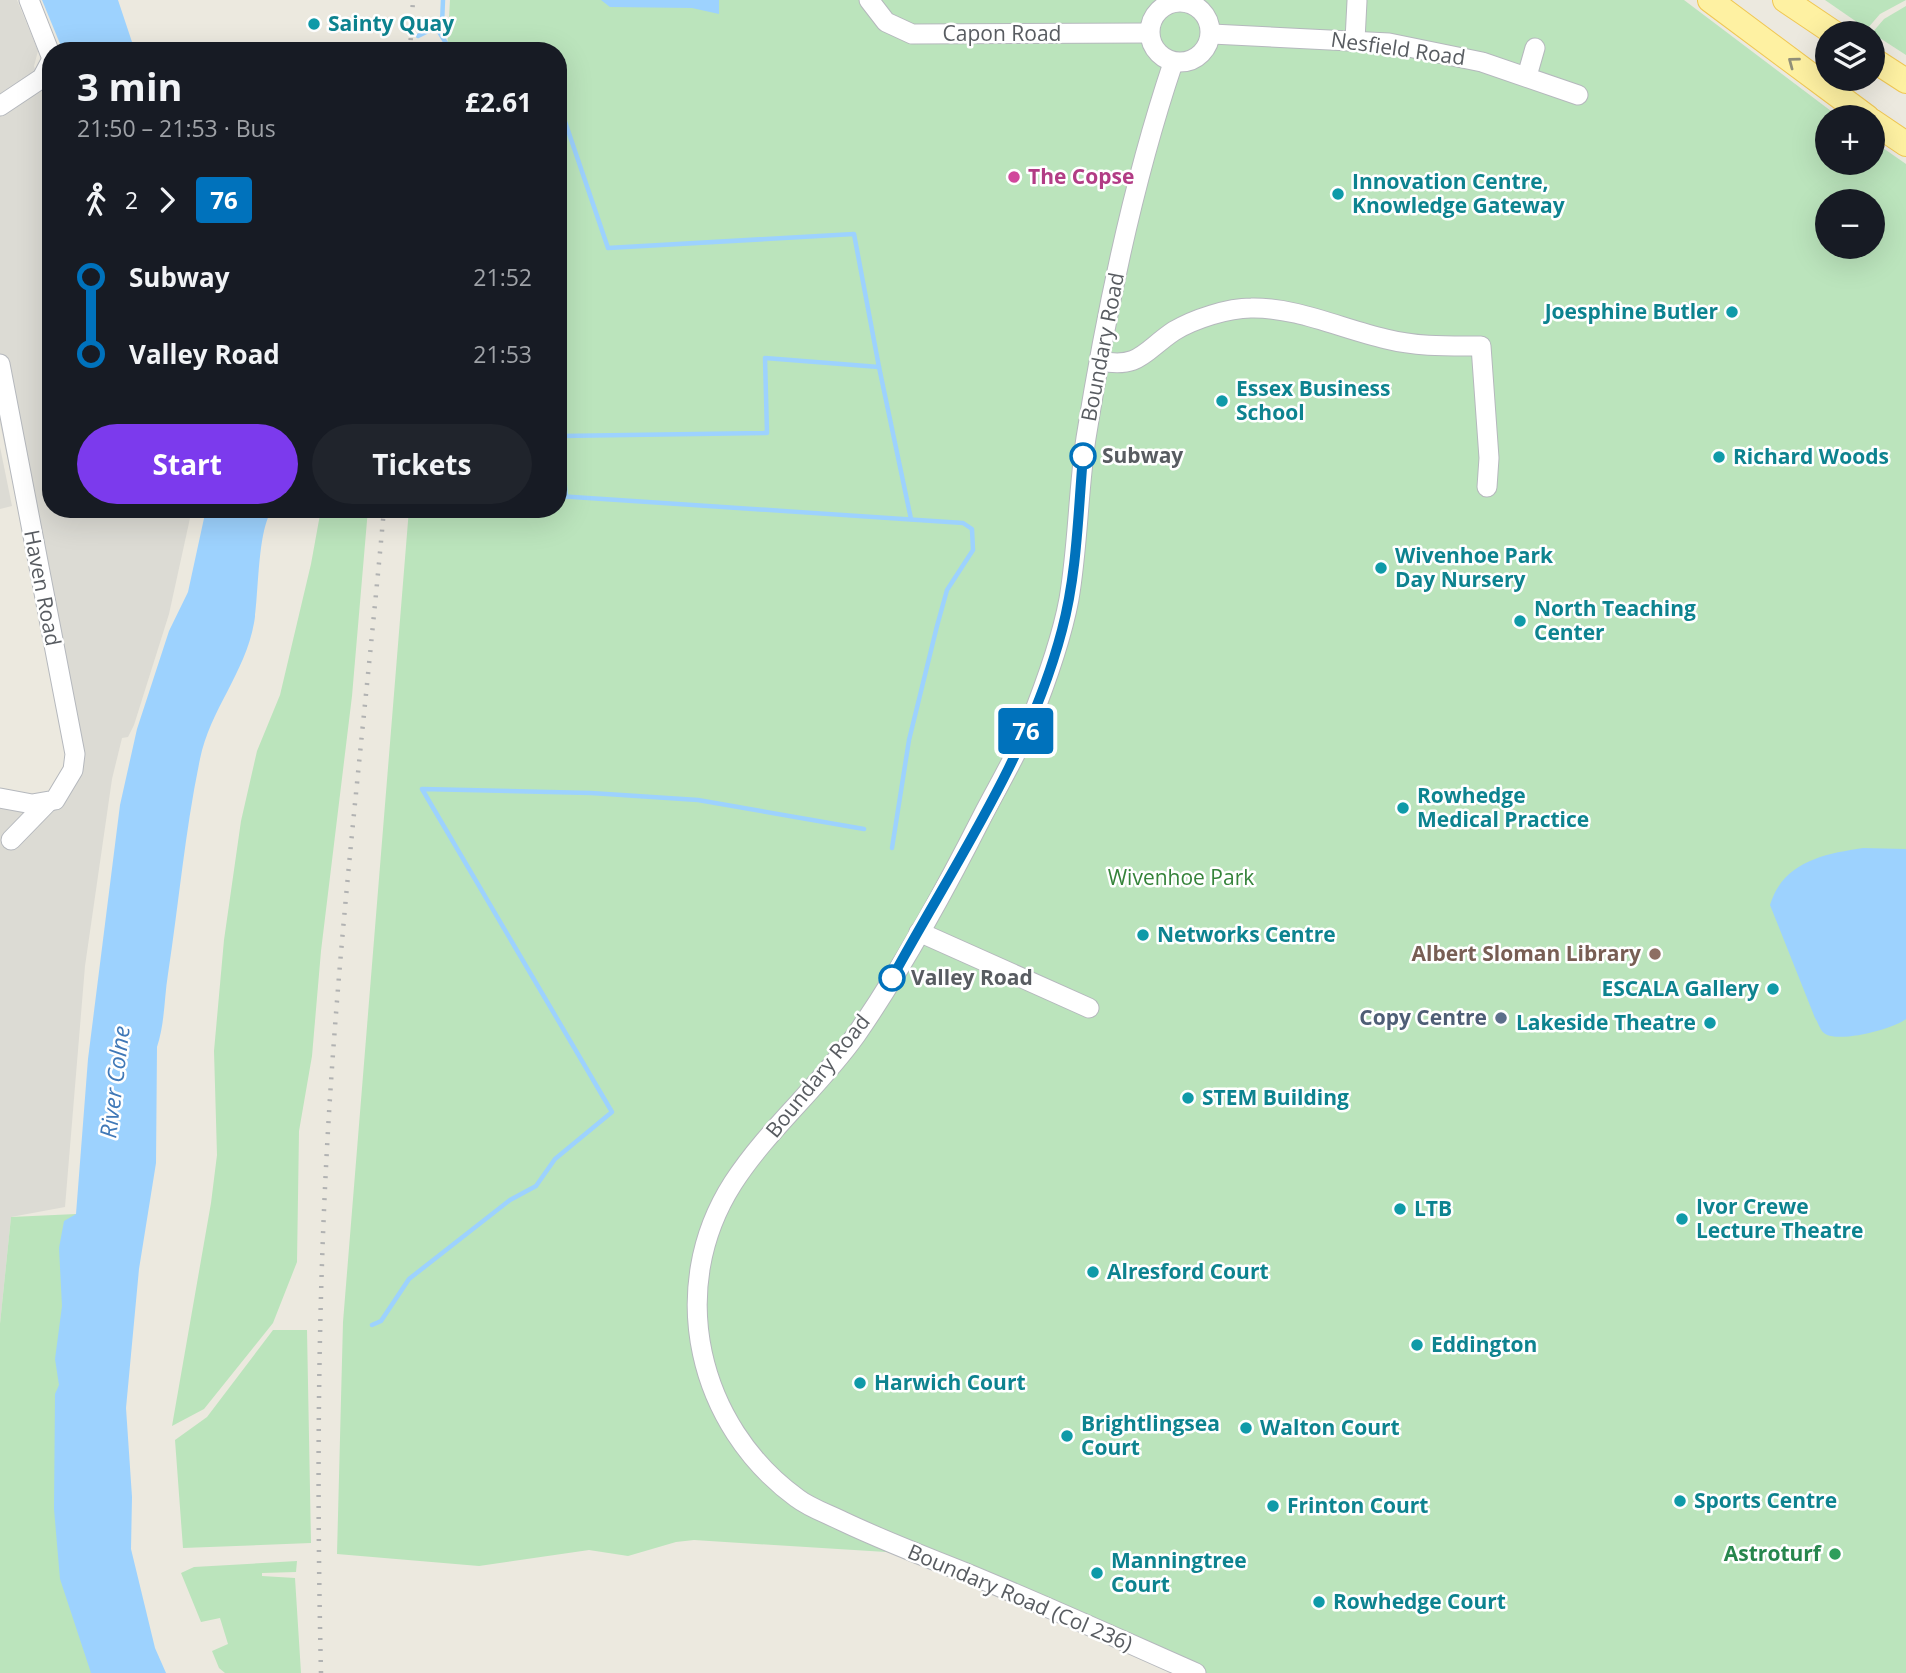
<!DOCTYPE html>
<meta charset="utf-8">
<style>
body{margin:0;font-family:"Open Sans",sans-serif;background:#20242c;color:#f1f3f6;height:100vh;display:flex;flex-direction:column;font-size:26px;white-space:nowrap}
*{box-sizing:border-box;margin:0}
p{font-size:23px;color:#9ea1a6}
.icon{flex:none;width:38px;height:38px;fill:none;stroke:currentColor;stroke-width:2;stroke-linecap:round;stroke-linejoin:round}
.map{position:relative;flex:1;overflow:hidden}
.panel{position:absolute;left:42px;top:42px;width:525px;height:476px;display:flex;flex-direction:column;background:#171b24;border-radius:28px;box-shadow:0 7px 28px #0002}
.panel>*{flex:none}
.badge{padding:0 14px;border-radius:5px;font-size:24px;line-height:46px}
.tools{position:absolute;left:1815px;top:21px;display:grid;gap:14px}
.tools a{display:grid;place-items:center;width:70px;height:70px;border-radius:50%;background:#171b24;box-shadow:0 7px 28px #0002;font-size:35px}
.map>.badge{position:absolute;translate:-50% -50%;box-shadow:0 0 0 4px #fff}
.legs{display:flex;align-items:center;gap:10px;height:77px;padding:0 35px;font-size:23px}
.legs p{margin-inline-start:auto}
.overview{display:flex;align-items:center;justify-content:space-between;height:119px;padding:0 35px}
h1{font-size:38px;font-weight:700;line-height:52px}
.primary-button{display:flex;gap:14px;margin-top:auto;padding:14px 35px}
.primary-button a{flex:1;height:80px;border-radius:42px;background:#7c3aed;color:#fff;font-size:28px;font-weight:700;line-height:80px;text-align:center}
.primary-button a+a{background:#20242c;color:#f1f3f6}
ul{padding:0 35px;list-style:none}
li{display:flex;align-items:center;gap:24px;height:77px;font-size:26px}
li i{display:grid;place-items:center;width:10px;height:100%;margin:0 9px;background:currentColor}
li i::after{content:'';width:18px;height:18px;margin:-9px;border:5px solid;border-radius:50%;background:#171b24}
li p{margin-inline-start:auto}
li:first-child i{background:linear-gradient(#0000 50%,currentColor 0)}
li:last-child i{background:linear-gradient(currentColor 50%,#0000 0)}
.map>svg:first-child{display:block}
.industrial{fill:#dcdbd4}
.green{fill:#bbe4bc;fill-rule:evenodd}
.water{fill:#9dd2fe}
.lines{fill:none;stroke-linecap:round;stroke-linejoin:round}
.stream{stroke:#9dd2fe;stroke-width:4.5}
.minor-casing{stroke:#b5b8bd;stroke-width:21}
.major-casing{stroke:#f0c754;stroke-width:26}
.minor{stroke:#fff;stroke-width:19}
.major{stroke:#fef1a2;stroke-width:24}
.rail{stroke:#b1b2b2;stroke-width:4.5;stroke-dasharray:2 9;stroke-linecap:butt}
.oneway{stroke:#929078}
.line-1-casing{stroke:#fff;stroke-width:16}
.line-1{stroke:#0072bc;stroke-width:10}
.culture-dot{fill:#0f9aa8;stroke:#fff;stroke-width:2.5}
.hotel-dot{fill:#d1479c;stroke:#fff;stroke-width:2.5}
.stop-1-dot{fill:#fff;stroke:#0072bc;stroke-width:3.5}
.education-dot{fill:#8d6e63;stroke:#fff;stroke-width:2.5}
.service-dot{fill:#5c6f8a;stroke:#fff;stroke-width:2.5}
.leisure-dot{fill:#2e9e5b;stroke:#fff;stroke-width:2.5}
.labels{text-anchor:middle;stroke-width:5;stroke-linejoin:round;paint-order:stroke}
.culture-label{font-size:21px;font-weight:bold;fill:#0d838f;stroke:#fff;text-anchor:start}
.street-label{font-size:21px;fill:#585c61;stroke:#fff}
.hotel-label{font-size:21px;font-weight:bold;fill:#b23c85;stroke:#fff;text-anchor:start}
.stop-label{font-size:21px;font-weight:bold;fill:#585c61;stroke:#fff;text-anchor:start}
.park-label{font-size:21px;fill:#35833a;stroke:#fff}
.education-label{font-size:21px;font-weight:bold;fill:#785e54;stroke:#fff;text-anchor:end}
.service-label{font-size:21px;font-weight:bold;fill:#4e5e75;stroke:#fff;text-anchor:end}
.leisure-label{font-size:21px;font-weight:bold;fill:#27864d;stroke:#fff;text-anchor:end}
.water-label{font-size:23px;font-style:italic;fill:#3f78b7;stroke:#fff}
</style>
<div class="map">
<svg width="1906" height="1673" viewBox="0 0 1906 1673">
<rect width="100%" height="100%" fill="#ece9df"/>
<g class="industrial">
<polygon points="0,0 17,0 38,51 34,66 40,87 51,82 51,509 192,509 169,614 134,725 128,737 122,738 112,779 85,966 65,1207 11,1217 0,1324 0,798 48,802 73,770 0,423"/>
<polygon points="0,447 12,506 0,509"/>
</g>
<g class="green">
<path d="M450,0H1684L1839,117H1827V163H1872L1873,141L1906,164V1673H1196L918,1554L694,1540L676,1542L628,1556L589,1550L479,1566L337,1554L343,1322L409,509H558V51H447ZM1827,201H1872V247H1827Z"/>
<polygon points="1825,0 1906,0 1880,14 1867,29"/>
<polygon points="1906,6 1906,55 1872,33 1884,19"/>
<polygon points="321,509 368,509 352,696 321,951 312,1056 299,1131 297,1262 273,1323 204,1409 172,1426 211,1203 217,1155 214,1051 224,940 241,821 257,751 280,695 311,564"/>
<polygon points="76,1214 116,1673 0,1673 0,1324 11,1217"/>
<polygon points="273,1330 307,1330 311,1543 183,1548 175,1440 207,1417"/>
<polygon points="297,1561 296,1572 262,1573 262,1576 295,1578 301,1673 225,1673 219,1668 212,1651 228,1644 220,1618 201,1622 181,1573 194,1567"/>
</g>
<g class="water">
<polygon points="42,0 118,0 135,51 63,51"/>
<polygon points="601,0 719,0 719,14 692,8 610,7"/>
<path d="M206,509H273C257,528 259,598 254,623C245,673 210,710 200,759C185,831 179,902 168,974C164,998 165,1023 157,1047L156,1163L139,1269L126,1408L132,1497L131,1549L155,1648L166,1673H91L60,1579L54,1509L55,1394L59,1385L55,1359L62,1306L59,1248L64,1221L76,1214L88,1059L120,805L137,729L169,631L188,592Z"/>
<path d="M1863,848L1906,849V1019C1893,1029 1837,1044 1824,1033C1820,1030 1818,1022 1815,1018L1770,905C1783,862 1823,854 1863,848Z"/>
</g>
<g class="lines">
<g class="stream">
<polyline points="436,27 451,51"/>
<polyline points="418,36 442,24 443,0"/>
<polyline points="558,101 608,248 854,234 879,367 765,358 767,433 560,436 566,497"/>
<polyline points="879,367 911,519"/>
<polyline points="558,496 963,523 972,529 973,550 947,590 937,626 909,740 892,848"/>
<polyline points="372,1325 381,1321 409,1279 510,1200 536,1186 555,1159 612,1112 422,789 591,793 698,800 864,829"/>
</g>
<defs>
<g id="minor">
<polyline points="29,0 51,56"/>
<polyline points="869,0 886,22 912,34 1149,33"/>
<circle cx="1180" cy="32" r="30"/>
<polyline points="1212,34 1389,43 1482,62 1578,95"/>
<polyline points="1355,40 1357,1"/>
<path d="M1173,63C1132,185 1106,312 1086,438C1078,492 1078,546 1069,599C1061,642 1045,685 1029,725C1016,756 998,786 983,815C945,890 904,966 856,1035C819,1087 768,1129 733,1183C665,1289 698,1426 797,1498C810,1508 828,1514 842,1521C882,1540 923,1556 964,1572C1042,1604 1119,1639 1196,1673"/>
<polyline points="1527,76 1535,48"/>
<polyline points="0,106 42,78 51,61"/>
<path d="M1100,361C1140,369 1144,351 1174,331C1194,319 1228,308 1251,308C1296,307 1342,329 1386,339C1418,347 1448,346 1481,346L1489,458L1487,487"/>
<polyline points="0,364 75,754 73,770 55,800 32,804 0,798"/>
<polyline points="11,840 48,802"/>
<polyline points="919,932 1089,1008"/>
</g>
<g id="major">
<polyline points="1710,0 1867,117"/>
<polyline points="1785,0 1834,33"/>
<polyline points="1872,59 1906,81"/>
<polyline points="1872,121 1906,144"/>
</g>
</defs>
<use href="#minor" class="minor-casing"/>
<use href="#major" class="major-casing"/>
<use href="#minor" class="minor"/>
<use href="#major" class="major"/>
<g class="rail">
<polyline points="410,51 413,0"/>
<path d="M321,1673C316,1462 318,1251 334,1040C347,863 368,686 384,509"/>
</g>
</g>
<defs><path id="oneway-chevron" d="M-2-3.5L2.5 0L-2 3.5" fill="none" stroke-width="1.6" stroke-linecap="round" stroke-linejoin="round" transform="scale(1.75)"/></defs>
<use class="oneway" href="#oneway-chevron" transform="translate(1793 62) rotate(-143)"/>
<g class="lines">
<defs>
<path id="line-1" d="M892,978C953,866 1029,756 1062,630C1077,574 1078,514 1083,456"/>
</defs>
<use href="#line-1" class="line-1-casing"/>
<use href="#line-1" class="line-1"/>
</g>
<g class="culture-dot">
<circle cx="314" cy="24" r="7"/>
<circle cx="1338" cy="194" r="7"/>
<circle cx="1732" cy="312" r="7"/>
<circle cx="1222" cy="401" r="7"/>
<circle cx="1719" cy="457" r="7"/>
<circle cx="1381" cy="568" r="7"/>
<circle cx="1520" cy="621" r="7"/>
<circle cx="1403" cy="808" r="7"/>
<circle cx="1143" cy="935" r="7"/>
<circle cx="1773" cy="989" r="7"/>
<circle cx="1710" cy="1023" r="7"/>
<circle cx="1188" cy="1098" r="7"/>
<circle cx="1400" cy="1209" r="7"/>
<circle cx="1682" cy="1219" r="7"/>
<circle cx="1093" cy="1272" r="7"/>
<circle cx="1417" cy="1345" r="7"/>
<circle cx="860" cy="1383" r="7"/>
<circle cx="1246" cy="1428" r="7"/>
<circle cx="1067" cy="1436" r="7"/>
<circle cx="1680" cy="1501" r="7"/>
<circle cx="1273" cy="1506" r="7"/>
<circle cx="1097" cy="1573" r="7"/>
<circle cx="1319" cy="1602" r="7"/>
</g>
<circle class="hotel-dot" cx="1014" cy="177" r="7"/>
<g class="stop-1-dot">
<circle cx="1083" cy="456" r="12"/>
<circle cx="892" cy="978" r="12"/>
</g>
<circle class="education-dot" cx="1655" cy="954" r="7"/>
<circle class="service-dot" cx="1501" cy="1018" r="7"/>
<circle class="leisure-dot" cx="1835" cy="1554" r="7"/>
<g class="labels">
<g class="culture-label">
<text x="328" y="31">Sainty Quay</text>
<text x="1352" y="189">Innovation Centre,<tspan x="1352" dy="24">Knowledge Gateway</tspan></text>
<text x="1718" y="319" text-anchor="end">Joesphine Butler</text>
<text x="1236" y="396">Essex Business<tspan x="1236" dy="24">School</tspan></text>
<text x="1733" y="464">Richard Woods</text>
<text x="1395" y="563">Wivenhoe Park<tspan x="1395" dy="24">Day Nursery</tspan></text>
<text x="1534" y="616">North Teaching<tspan x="1534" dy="24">Center</tspan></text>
<text x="1417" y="803">Rowhedge<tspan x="1417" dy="24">Medical Practice</tspan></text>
<text x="1157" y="942">Networks Centre</text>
<text x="1759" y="996" text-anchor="end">ESCALA Gallery</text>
<text x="1696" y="1030" text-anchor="end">Lakeside Theatre</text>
<text x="1202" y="1105">STEM Building</text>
<text x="1696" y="1214">Ivor Crewe<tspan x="1696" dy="24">Lecture Theatre</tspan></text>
<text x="1414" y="1216">LTB</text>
<text x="1107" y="1279">Alresford Court</text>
<text x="1431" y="1352">Eddington</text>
<text x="874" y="1390">Harwich Court</text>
<text x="1081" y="1431">Brightlingsea<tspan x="1081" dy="24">Court</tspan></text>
<text x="1260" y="1435">Walton Court</text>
<text x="1694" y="1508">Sports Centre</text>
<text x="1287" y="1513">Frinton Court</text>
<text x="1111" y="1568">Manningtree<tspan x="1111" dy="24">Court</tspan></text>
<text x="1333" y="1609">Rowhedge Court</text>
</g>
<g class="street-label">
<text x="1002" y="41">Capon Road</text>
<text transform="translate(1398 49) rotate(8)" y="7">Nesfield Road</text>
<text transform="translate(1103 347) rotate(-79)" y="7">Boundary Road</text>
<text transform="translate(42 588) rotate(79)" y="7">Haven Road</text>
<text transform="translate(818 1076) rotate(-51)" y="7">Boundary Road</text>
<text transform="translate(1020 1598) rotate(23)" y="7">Boundary Road (Col 236)</text>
</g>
<g class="hotel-label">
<text x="1028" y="184">The Copse</text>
</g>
<g class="stop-label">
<text x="1102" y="463">Subway</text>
<text x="911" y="985">Valley Road</text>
</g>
<g class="park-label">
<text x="1181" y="885">Wivenhoe Park</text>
</g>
<g class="education-label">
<text x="1641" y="961">Albert Sloman Library</text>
</g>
<g class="service-label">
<text x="1487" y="1025">Copy Centre</text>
</g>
<g class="leisure-label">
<text x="1821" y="1561">Astroturf</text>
</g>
<g class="water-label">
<text transform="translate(115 1082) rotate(-83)" y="8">River Colne</text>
</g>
</g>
</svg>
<div class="tools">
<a><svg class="icon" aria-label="layers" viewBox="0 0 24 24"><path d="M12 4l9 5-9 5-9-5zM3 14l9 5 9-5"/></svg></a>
<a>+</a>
<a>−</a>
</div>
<b class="badge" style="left:1026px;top:731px;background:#0072bc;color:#fff">76</b>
<section class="panel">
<div class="overview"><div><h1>3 min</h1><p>21:50 – 21:53 · Bus</p></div><b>£2.61</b></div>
<div class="legs"><svg class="icon" aria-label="walk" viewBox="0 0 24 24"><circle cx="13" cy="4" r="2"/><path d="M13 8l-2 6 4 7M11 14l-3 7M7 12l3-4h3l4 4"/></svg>2<svg class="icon" aria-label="forward" viewBox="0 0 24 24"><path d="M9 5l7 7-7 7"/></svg><b class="badge" style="background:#0072bc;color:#fff">76</b></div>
<ul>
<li><i style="color:#0072bc"></i><b>Subway</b><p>21:52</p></li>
<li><i style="color:#0072bc"></i><b>Valley Road</b><p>21:53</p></li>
</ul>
<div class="primary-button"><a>Start</a><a>Tickets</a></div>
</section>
</div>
